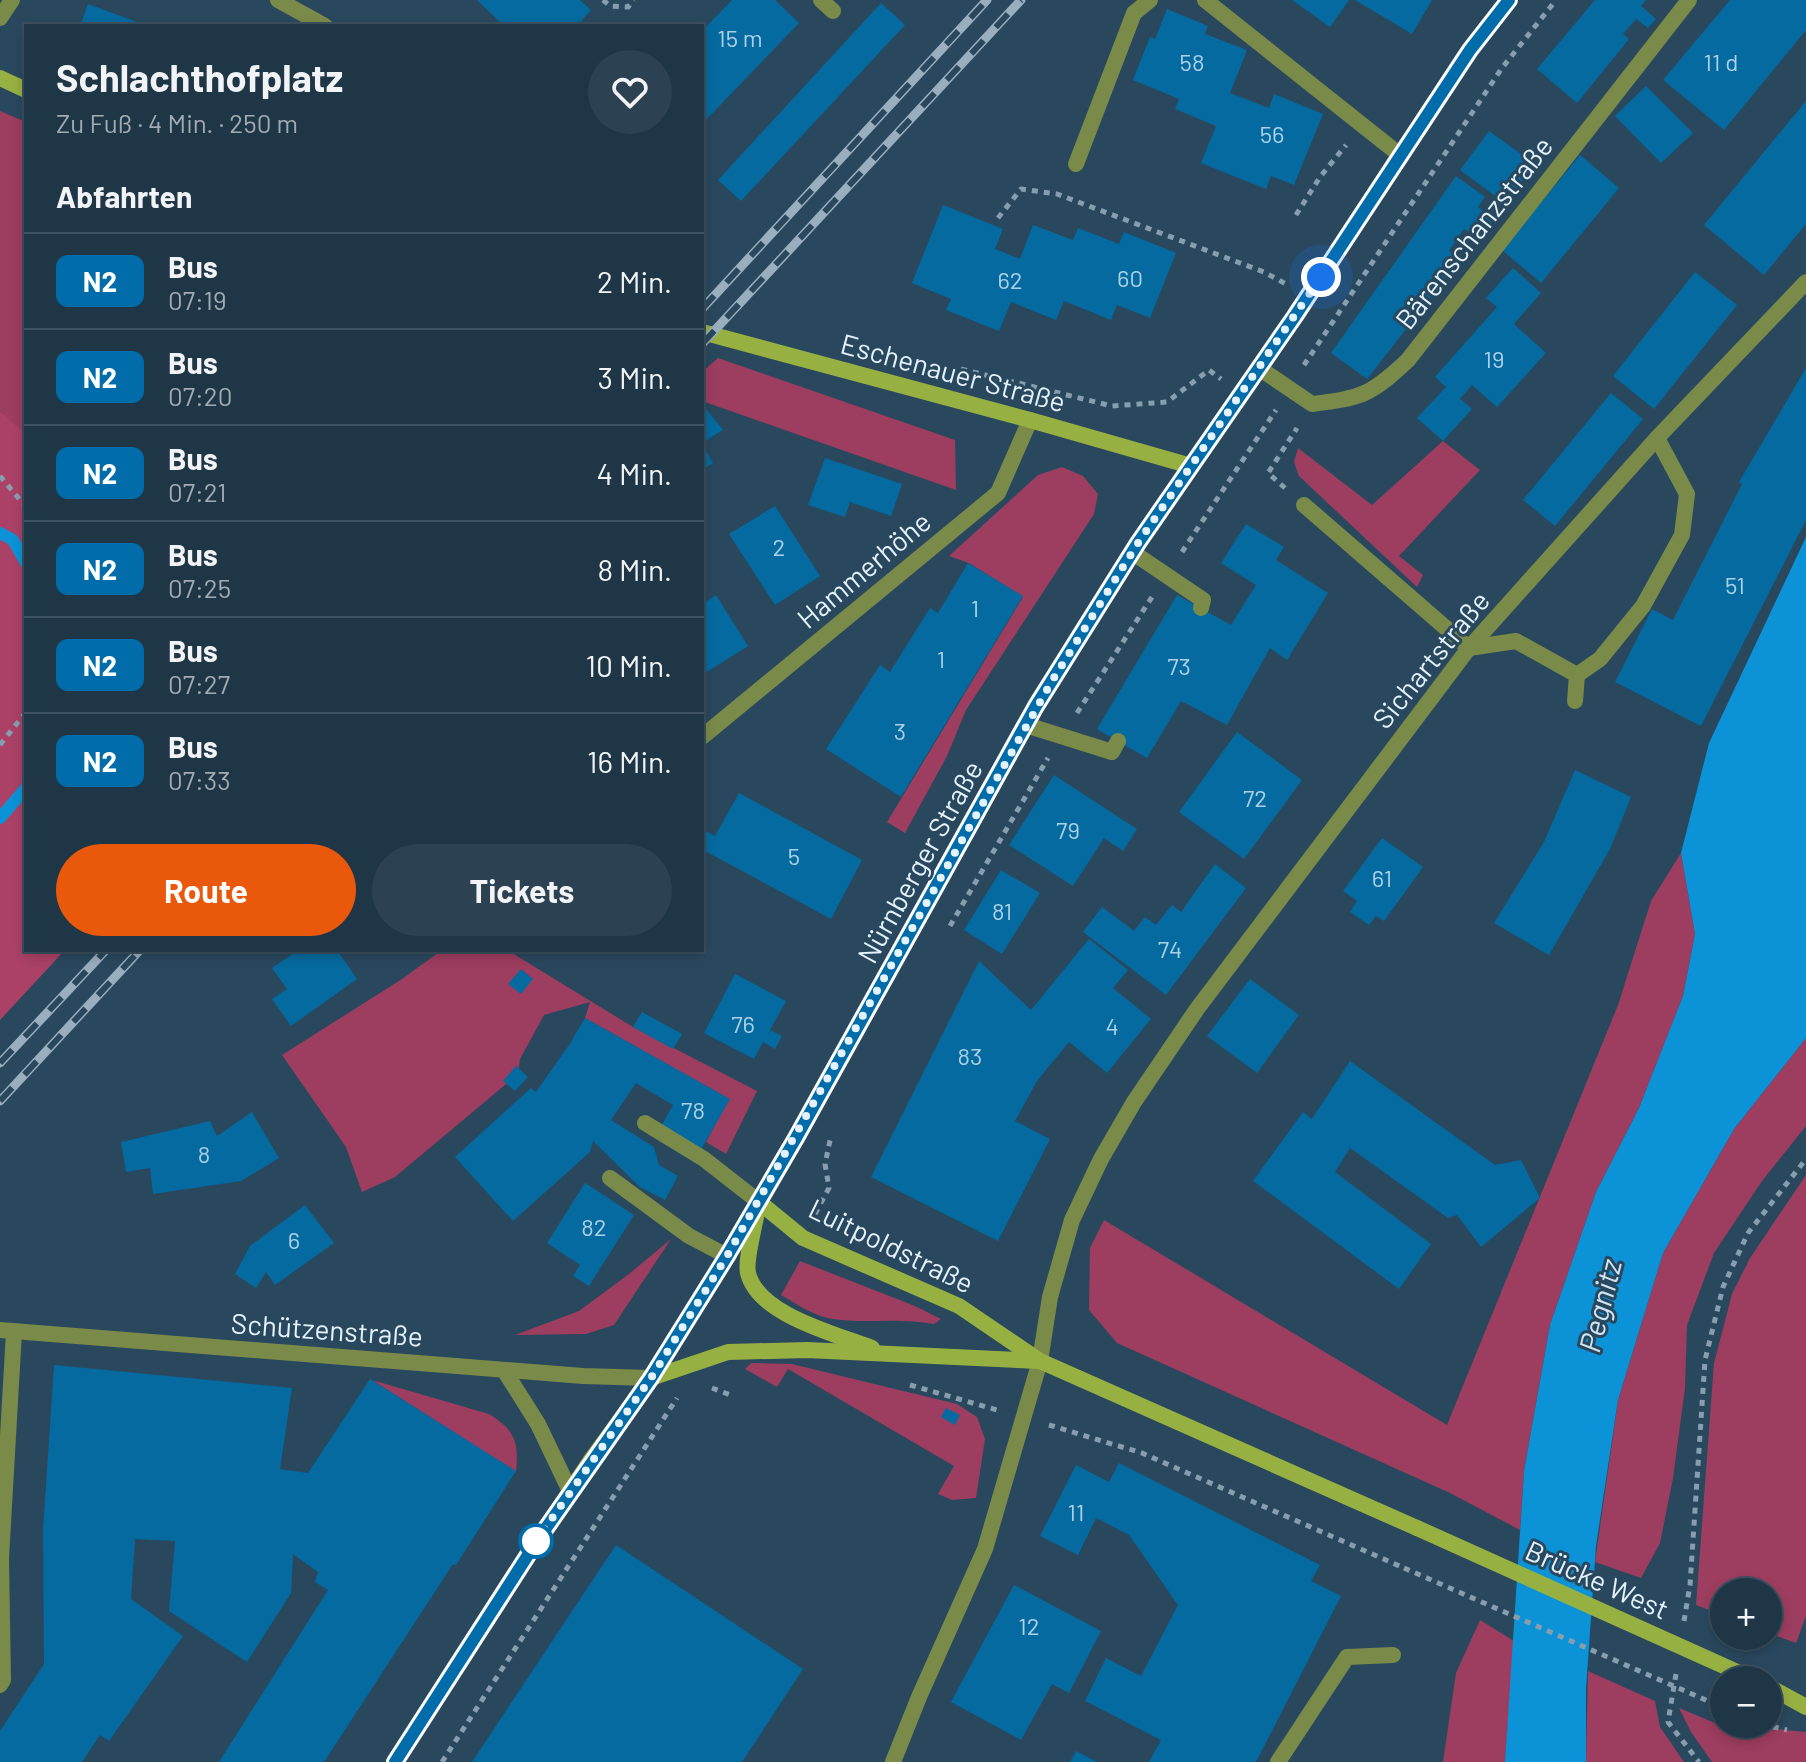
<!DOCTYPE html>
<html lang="de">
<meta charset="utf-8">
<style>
body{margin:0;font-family:Barlow,sans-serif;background:#2c4151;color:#f1f3f6;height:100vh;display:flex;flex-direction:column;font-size:30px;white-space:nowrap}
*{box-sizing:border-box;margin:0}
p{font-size:26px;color:#a1abb3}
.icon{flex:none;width:44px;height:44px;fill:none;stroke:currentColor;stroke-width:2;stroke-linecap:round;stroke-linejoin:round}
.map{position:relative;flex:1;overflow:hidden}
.details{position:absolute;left:24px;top:24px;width:680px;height:928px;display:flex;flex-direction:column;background:#1f3646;border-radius:0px;box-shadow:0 4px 12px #0003,0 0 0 2px #3c505f}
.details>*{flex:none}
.badge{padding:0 16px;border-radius:12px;font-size:28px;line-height:52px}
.buttons{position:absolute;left:1710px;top:1578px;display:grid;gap:16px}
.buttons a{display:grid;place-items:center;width:72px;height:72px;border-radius:50%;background:#1f3646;box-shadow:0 4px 12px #0003,0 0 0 2px #3c505f;font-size:40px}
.you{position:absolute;width:40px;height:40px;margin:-20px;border:6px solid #fff;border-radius:50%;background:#1a73e8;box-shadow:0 0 0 12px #1a73e833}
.map>.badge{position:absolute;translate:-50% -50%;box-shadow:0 0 0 4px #fff}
h2{padding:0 32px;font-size:30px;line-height:72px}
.round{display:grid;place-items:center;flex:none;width:84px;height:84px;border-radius:42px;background:#2c4151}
.summary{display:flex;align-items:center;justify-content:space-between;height:136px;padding:0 32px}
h1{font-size:38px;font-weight:700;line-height:60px}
.primary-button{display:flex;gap:16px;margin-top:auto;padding:16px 32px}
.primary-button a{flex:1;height:92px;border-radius:48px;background:#ea580c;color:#fff;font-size:32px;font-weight:700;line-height:92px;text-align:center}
.primary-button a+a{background:#2c4151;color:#f1f3f6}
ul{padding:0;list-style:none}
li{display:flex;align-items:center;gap:24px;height:96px;padding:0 32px;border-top:2px solid #3c505f}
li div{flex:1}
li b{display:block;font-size:30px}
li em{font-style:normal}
li .badge{min-width:88px;font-weight:700;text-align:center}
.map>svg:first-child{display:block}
.green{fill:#9d3d5f}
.forest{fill:#ab4167}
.water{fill:#0c92d7}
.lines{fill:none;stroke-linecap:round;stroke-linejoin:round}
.stream{stroke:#0c92d7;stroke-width:12}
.building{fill:#056a9f}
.path{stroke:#879eae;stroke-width:5;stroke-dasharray:6 6;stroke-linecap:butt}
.lane{stroke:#7a8a49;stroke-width:16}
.street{stroke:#7a8a49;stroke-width:16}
.secondary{stroke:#97b042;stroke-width:16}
.rail-casing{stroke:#99aebe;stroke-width:9}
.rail{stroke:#29485e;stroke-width:6;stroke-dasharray:18;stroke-linecap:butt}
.path-bridge{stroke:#879eae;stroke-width:5;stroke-dasharray:6 6;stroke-linecap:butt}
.secondary-bridge{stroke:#97b042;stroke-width:16}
.line-casing{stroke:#fff;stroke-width:18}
.line{stroke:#006ca9;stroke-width:12}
.walk{stroke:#e3f2fd;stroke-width:8;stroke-dasharray:0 14.4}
.stop-dot{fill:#fff;stroke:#006ca9;stroke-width:4}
.labels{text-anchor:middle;stroke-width:6;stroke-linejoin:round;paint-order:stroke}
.number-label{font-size:24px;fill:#acd0e6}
.street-label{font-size:28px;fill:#e3f2fd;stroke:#29485e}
.water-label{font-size:30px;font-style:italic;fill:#cee5f7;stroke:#29485e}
</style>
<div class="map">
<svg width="1806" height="1762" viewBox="0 0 1806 1762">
<rect width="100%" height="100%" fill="#29485e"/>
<g class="green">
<polygon points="0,111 26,122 26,435 23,435 0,411"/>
<polygon points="718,358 955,440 956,490 702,401 702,372"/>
<polygon points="1443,441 1480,470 1399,556 1423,575 1417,587 1299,476 1294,462 1298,448 1372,505"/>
<polygon points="1062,467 1083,476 1098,494 1094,514 966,710 947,756 905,833 887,822 1023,597 969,563 949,556 1038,475"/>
<polygon points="1681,853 1695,934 1683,996 1639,1108 1596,1192 1550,1325 1524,1471 1520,1530 1450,1493 1117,1343 1089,1310 1090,1248 1104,1220 1447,1425 1618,1005 1651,901"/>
<polygon points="442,950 507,950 633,1027 757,1091 726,1154 706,1142 729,1099 585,1018 590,1002 544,1015 520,1059 518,1074 395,1177 362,1192 346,1147 282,1055 402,979"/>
<polygon points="1806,1038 1806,1126 1762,1181 1714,1253 1687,1325 1685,1388 1673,1478 1660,1543 1641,1578 1595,1562 1618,1400 1663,1253 1734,1129"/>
<polygon points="1806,1175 1806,1616 1796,1643 1768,1633 1768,1592 1724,1592 1724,1616 1696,1605 1714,1363 1732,1294 1750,1258"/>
<polygon points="671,1239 614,1325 586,1334 515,1335 579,1311 629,1274"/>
<path d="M800,1261L915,1306L941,1319L934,1324C899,1317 866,1324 833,1319C814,1316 798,1305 781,1295Z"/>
<polygon points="751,1363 792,1364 957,1404 977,1417 985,1439 976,1498 952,1500 938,1494 954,1466 788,1369 777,1387 745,1369"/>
<path d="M372,1380L489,1414C515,1430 519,1442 516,1472Z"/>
<polygon points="1480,1620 1514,1641 1505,1762 1443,1762 1456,1673"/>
<polygon points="1588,1671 1655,1701 1660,1727 1684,1762 1586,1762"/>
<polygon points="1679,1708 1739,1733 1775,1729 1806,1732 1806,1762 1712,1762 1691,1732"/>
</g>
<polygon class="forest" points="0,411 26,435 26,950 65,950 0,1020"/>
<polygon class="water" points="1806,537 1806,1038 1734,1129 1663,1253 1618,1400 1596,1546 1586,1689 1586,1762 1505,1762 1524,1471 1550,1325 1596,1192 1639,1108 1683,996 1695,934 1681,853 1709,743"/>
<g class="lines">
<g class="stream">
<polyline points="0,533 13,540 26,563"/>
<polyline points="0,818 26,788"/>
</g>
</g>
<g class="building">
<polygon points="477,0 580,0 591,10 577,26 504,26"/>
<polygon points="732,0 775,0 799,23 702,124 702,31"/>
<polygon points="1292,0 1349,0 1330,27"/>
<polygon points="1355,0 1432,0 1412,34"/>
<polygon points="1595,0 1646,0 1641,6 1656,19 1648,28 1636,19 1623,34 1629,39 1577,103 1537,69"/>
<polygon points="1730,0 1806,0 1806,30 1724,130 1663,80"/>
<polygon points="881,3 905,25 741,201 718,180"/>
<polygon points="88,4 148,26 80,26"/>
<polygon points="1167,9 1208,26 1205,34 1247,50 1230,93 1269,108 1274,94 1323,114 1294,185 1271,176 1266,189 1201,163 1216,126 1175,109 1179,99 1133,80 1150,37 1155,39"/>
<polygon points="1646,86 1693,133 1661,163 1615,116"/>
<polygon points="1806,101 1806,224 1764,275 1704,225"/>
<polygon points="1489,131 1535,164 1506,204 1460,170"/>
<polygon points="1580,155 1619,188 1541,283 1502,250"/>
<polygon points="1456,176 1485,197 1478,207 1494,219 1480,239 1464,229 1449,251 1461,259 1367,379 1331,353"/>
<polygon points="943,205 1003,229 995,249 1020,259 1033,225 1073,240 1078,228 1119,244 1124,232 1176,253 1150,318 1117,305 1111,320 1064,301 1056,320 1011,302 999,331 946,310 951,299 912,283"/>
<polygon points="1513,268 1541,293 1514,324 1546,353 1497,407 1472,385 1460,399 1472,409 1443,441 1417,418 1446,387 1435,377 1497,307 1486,298"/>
<polygon points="1695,272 1737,305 1654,409 1613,376"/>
<polygon points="1806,368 1806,520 1701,726 1615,682 1652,609 1673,620 1742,484 1739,482"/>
<polygon points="1611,393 1643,419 1555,526 1523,500"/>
<polygon points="702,404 723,430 702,443"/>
<polygon points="702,444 713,463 702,470"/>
<polygon points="825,458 902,484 891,516 850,502 845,517 808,505"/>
<polygon points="775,506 820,576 775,605 729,534"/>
<polygon points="1246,524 1284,547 1276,560 1328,593 1287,660 1270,648 1227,725 1181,701 1147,758 1097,729 1177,595 1231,625 1256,585 1221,563"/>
<polygon points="968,563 1023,596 901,797 826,749 880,665 890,672 930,608 938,613"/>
<polygon points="716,595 748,646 702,675 702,604"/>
<polygon points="1237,732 1302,780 1244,859 1179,812"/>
<polygon points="1575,770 1631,797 1610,849 1549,955 1494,923 1544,842"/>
<polygon points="1054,775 1137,829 1123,851 1104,838 1073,886 1009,845"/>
<polygon points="739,793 862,860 831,919 707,852 702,860 702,829 715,836"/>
<polygon points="1382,838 1423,867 1384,921 1376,916 1369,925 1350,912 1357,901 1343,891"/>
<polygon points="1215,864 1246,888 1166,995 1083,932 1102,907 1134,931 1145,917 1156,925 1172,905 1181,912"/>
<polygon points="1001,870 1040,893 1002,954 964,930"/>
<polygon points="1089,939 1128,970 1113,988 1151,1019 1107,1073 1069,1042 1037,1081 1015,1121 1050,1139 998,1241 871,1177 979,961 1031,1010"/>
<polygon points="298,950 337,950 357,979 291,1026 272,999 287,989 272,968"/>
<polygon points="521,969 533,979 521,994 508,984"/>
<polygon points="735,974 786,1001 770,1030 782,1036 775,1049 763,1042 754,1059 704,1033"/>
<polygon points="1250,979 1299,1015 1257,1073 1207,1036"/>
<polygon points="642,1012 682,1034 673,1049 633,1027"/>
<polygon points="585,1018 730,1099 699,1153 659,1130 673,1105 636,1083 611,1120 654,1147 659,1165 678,1176 665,1200 640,1187 593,1141 590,1152 513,1221 455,1157 531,1088 536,1092 569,1045"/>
<polygon points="1350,1061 1495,1165 1521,1160 1540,1198 1481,1247 1457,1215 1448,1218 1350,1148 1335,1172 1431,1244 1399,1289 1253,1181 1303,1112 1312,1119"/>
<polygon points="516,1066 528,1077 515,1091 503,1081"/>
<polygon points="252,1112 279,1158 241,1181 153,1194 150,1168 126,1172 121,1142 210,1121 217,1136"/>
<polygon points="585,1183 634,1215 589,1286 573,1276 580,1265 547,1243"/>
<polygon points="305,1205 334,1243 275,1285 266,1272 256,1288 235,1274 250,1246"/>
<polygon points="54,1365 292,1388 280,1469 308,1473 370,1379 516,1471 456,1565 453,1564 324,1762 219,1762 328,1590 315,1582 318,1572 293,1554 291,1593 247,1662 169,1611 175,1541 135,1539 131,1599 183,1636 109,1741 100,1735 82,1762 0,1762 0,1731 44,1664 43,1530"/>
<polygon points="946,1408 960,1415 955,1425 941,1417"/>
<polygon points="1119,1463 1320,1565 1311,1581 1341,1596 1256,1762 1149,1762 1161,1740 1085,1701 1106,1658 1141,1676 1178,1605 1129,1535 1096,1518 1078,1555 1040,1536 1076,1465 1109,1482"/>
<polygon points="616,1545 803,1669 742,1762 472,1762"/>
<polygon points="1014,1585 1101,1631 1069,1693 1052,1684 1021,1740 951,1702"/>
<polygon points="1076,1751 1097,1762 1070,1762"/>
</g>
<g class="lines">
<g class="path">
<polyline points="603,0 610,6 628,7 634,0"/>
<polyline points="1296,215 1320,177 1346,145"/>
<polyline points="998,218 1021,189 1057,194 1264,272 1286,284"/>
<polyline points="1304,365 1502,68 1556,0"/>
<polyline points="961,369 1112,406 1167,402 1209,370 1221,379"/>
<polyline points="0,476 26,507"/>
<polyline points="1285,488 1268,473 1297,428"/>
<polyline points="1182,552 1276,410"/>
<polyline points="1077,713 1152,597"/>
<polyline points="0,745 26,712"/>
<polyline points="950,926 1048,758"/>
<polyline points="815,1214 829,1188 825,1164 831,1136"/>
<polyline points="910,1385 997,1410"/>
<polyline points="712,1388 733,1396"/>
<polyline points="1049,1425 1142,1453 1404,1568"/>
<polyline points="1684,1621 1690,1585 1705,1360 1723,1287 1748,1233 1806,1159"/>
<polyline points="1676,1674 1668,1722 1699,1762"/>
<polyline points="1761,1724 1787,1730"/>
<polyline points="442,1762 677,1398"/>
</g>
<g class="lane">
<polyline points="278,0 325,26"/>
<polyline points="821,0 833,11"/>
<polyline points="1205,0 1400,155"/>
<polyline points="1076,164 1134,13 1150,0"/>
<polyline points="1304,505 1469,648"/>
<polyline points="1132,552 1203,600 1201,608"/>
<polyline points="1575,701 1577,675"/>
<polyline points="1026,725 1112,752 1118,741"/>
<polyline points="645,1123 704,1159 759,1202"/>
<polyline points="610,1178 689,1236 727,1256"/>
<polyline points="0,1685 3,1680 1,1558 14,1332"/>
<polyline points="1278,1762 1347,1657 1393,1655"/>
</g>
<g class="street">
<polyline points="0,18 12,0"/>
<path d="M1259,368L1312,404C1362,398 1371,395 1408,360L1689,0"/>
<polyline points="1469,648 1516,641 1577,675 1600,659 1643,606 1682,535 1687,494 1657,438"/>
<polyline points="702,737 998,493 1030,420"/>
<polyline points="0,1330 583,1376 651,1378"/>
<polyline points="504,1370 538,1424 570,1491"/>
<polyline points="893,1762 919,1697 985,1549 1040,1361 1050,1297 1072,1220 1101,1159 1134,1102 1197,1009 1469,648 1657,438 1806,282"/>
</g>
<g class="secondary">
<polyline points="0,78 26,90"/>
<polyline points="702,332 1030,420 1191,466"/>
<polyline points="759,1202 803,1238 959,1306 1040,1361 1417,1528"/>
<path d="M757,1211C755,1226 745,1260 748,1273C758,1315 836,1334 872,1348"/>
<polyline points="651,1378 728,1352 807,1350 1039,1361"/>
<polyline points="1768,1686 1806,1707"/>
<polyline points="395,1762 537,1541 591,1460 651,1378 727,1256 796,1138 1036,706 1138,543 1308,297 1470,50 1509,0"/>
</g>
<defs>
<g id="rail">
<polyline points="702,309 987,0"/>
<polyline points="702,344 1021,0"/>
<polyline points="0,1063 106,950"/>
<polyline points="0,1101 140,950"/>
</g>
</defs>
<use href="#rail" class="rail-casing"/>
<use href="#rail" class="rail"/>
<polyline class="path-bridge" points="1404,1568 1724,1708"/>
<polyline class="secondary-bridge" points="1417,1528 1755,1680"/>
</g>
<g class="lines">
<defs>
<polyline id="line" points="395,1762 537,1541 651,1378 727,1256 796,1138 1036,706 1138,543 1295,316 1470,50 1509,0"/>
</defs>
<use href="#line" class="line-casing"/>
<use href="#line" class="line"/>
<polyline class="walk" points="536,1541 651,1378 727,1256 1052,681 1138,543 1321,277"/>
</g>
<circle class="stop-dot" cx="536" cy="1541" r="16"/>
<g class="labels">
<g class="number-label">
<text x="740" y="47">15 m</text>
<text x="1192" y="71">58</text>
<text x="1721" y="71">11 d</text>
<text x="1272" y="143">56</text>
<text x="1130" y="287">60</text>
<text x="1010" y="289">62</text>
<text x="1494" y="368">19</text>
<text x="779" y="556">2</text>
<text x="1735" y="594">51</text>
<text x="975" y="617">1</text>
<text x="941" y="668">1</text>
<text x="1179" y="675">73</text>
<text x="900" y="740">3</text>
<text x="1255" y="807">72</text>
<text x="1068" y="839">79</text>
<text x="794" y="865">5</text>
<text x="1382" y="887">61</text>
<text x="1002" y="920">81</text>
<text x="1170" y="958">74</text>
<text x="743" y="1033">76</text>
<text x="1112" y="1035">4</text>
<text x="970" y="1065">83</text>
<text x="693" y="1119">78</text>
<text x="204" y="1163">8</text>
<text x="594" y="1236">82</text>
<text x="294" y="1249">6</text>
<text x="1076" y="1521">11</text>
<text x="1029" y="1635">12</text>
</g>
<g class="street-label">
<text transform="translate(1474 233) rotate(-52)" y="10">Bärenschanzstraße</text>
<text transform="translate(953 373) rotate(15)" y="10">Eschenauer Straße</text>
<text transform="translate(864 570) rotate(-40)" y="10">Hammerhöhe</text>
<text transform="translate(1431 660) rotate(-51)" y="10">Sichartstraße</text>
<text transform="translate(920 862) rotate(-61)" y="10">Nürnberger Straße</text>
<text transform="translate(891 1246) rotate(26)" y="10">Luitpoldstraße</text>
<text transform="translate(327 1330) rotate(4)" y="10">Schützenstraße</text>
<text transform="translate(1597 1580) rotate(24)" y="10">Brücke West</text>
</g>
<g class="water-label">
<text transform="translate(1601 1306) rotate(-76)" y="10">Pegnitz</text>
</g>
</g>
</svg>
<div class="buttons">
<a>+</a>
<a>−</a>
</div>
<div class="you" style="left:1321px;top:277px"></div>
<section class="details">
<div class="summary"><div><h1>Schlachthofplatz</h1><p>Zu Fuß · 4 Min. · 250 m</p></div><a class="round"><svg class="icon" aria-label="heart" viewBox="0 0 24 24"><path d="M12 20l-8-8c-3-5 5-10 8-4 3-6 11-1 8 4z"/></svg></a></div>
<h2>Abfahrten</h2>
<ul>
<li><span class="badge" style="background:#006ca9;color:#fff">N2</span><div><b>Bus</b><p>07:19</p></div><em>2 Min.</em></li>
<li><span class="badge" style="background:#006ca9;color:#fff">N2</span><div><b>Bus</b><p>07:20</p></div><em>3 Min.</em></li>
<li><span class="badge" style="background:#006ca9;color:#fff">N2</span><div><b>Bus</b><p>07:21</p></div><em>4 Min.</em></li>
<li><span class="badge" style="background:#006ca9;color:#fff">N2</span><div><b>Bus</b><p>07:25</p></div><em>8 Min.</em></li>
<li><span class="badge" style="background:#006ca9;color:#fff">N2</span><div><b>Bus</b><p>07:27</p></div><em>10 Min.</em></li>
<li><span class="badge" style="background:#006ca9;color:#fff">N2</span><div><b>Bus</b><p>07:33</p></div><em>16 Min.</em></li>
</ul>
<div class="primary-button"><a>Route</a><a>Tickets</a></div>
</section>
</div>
